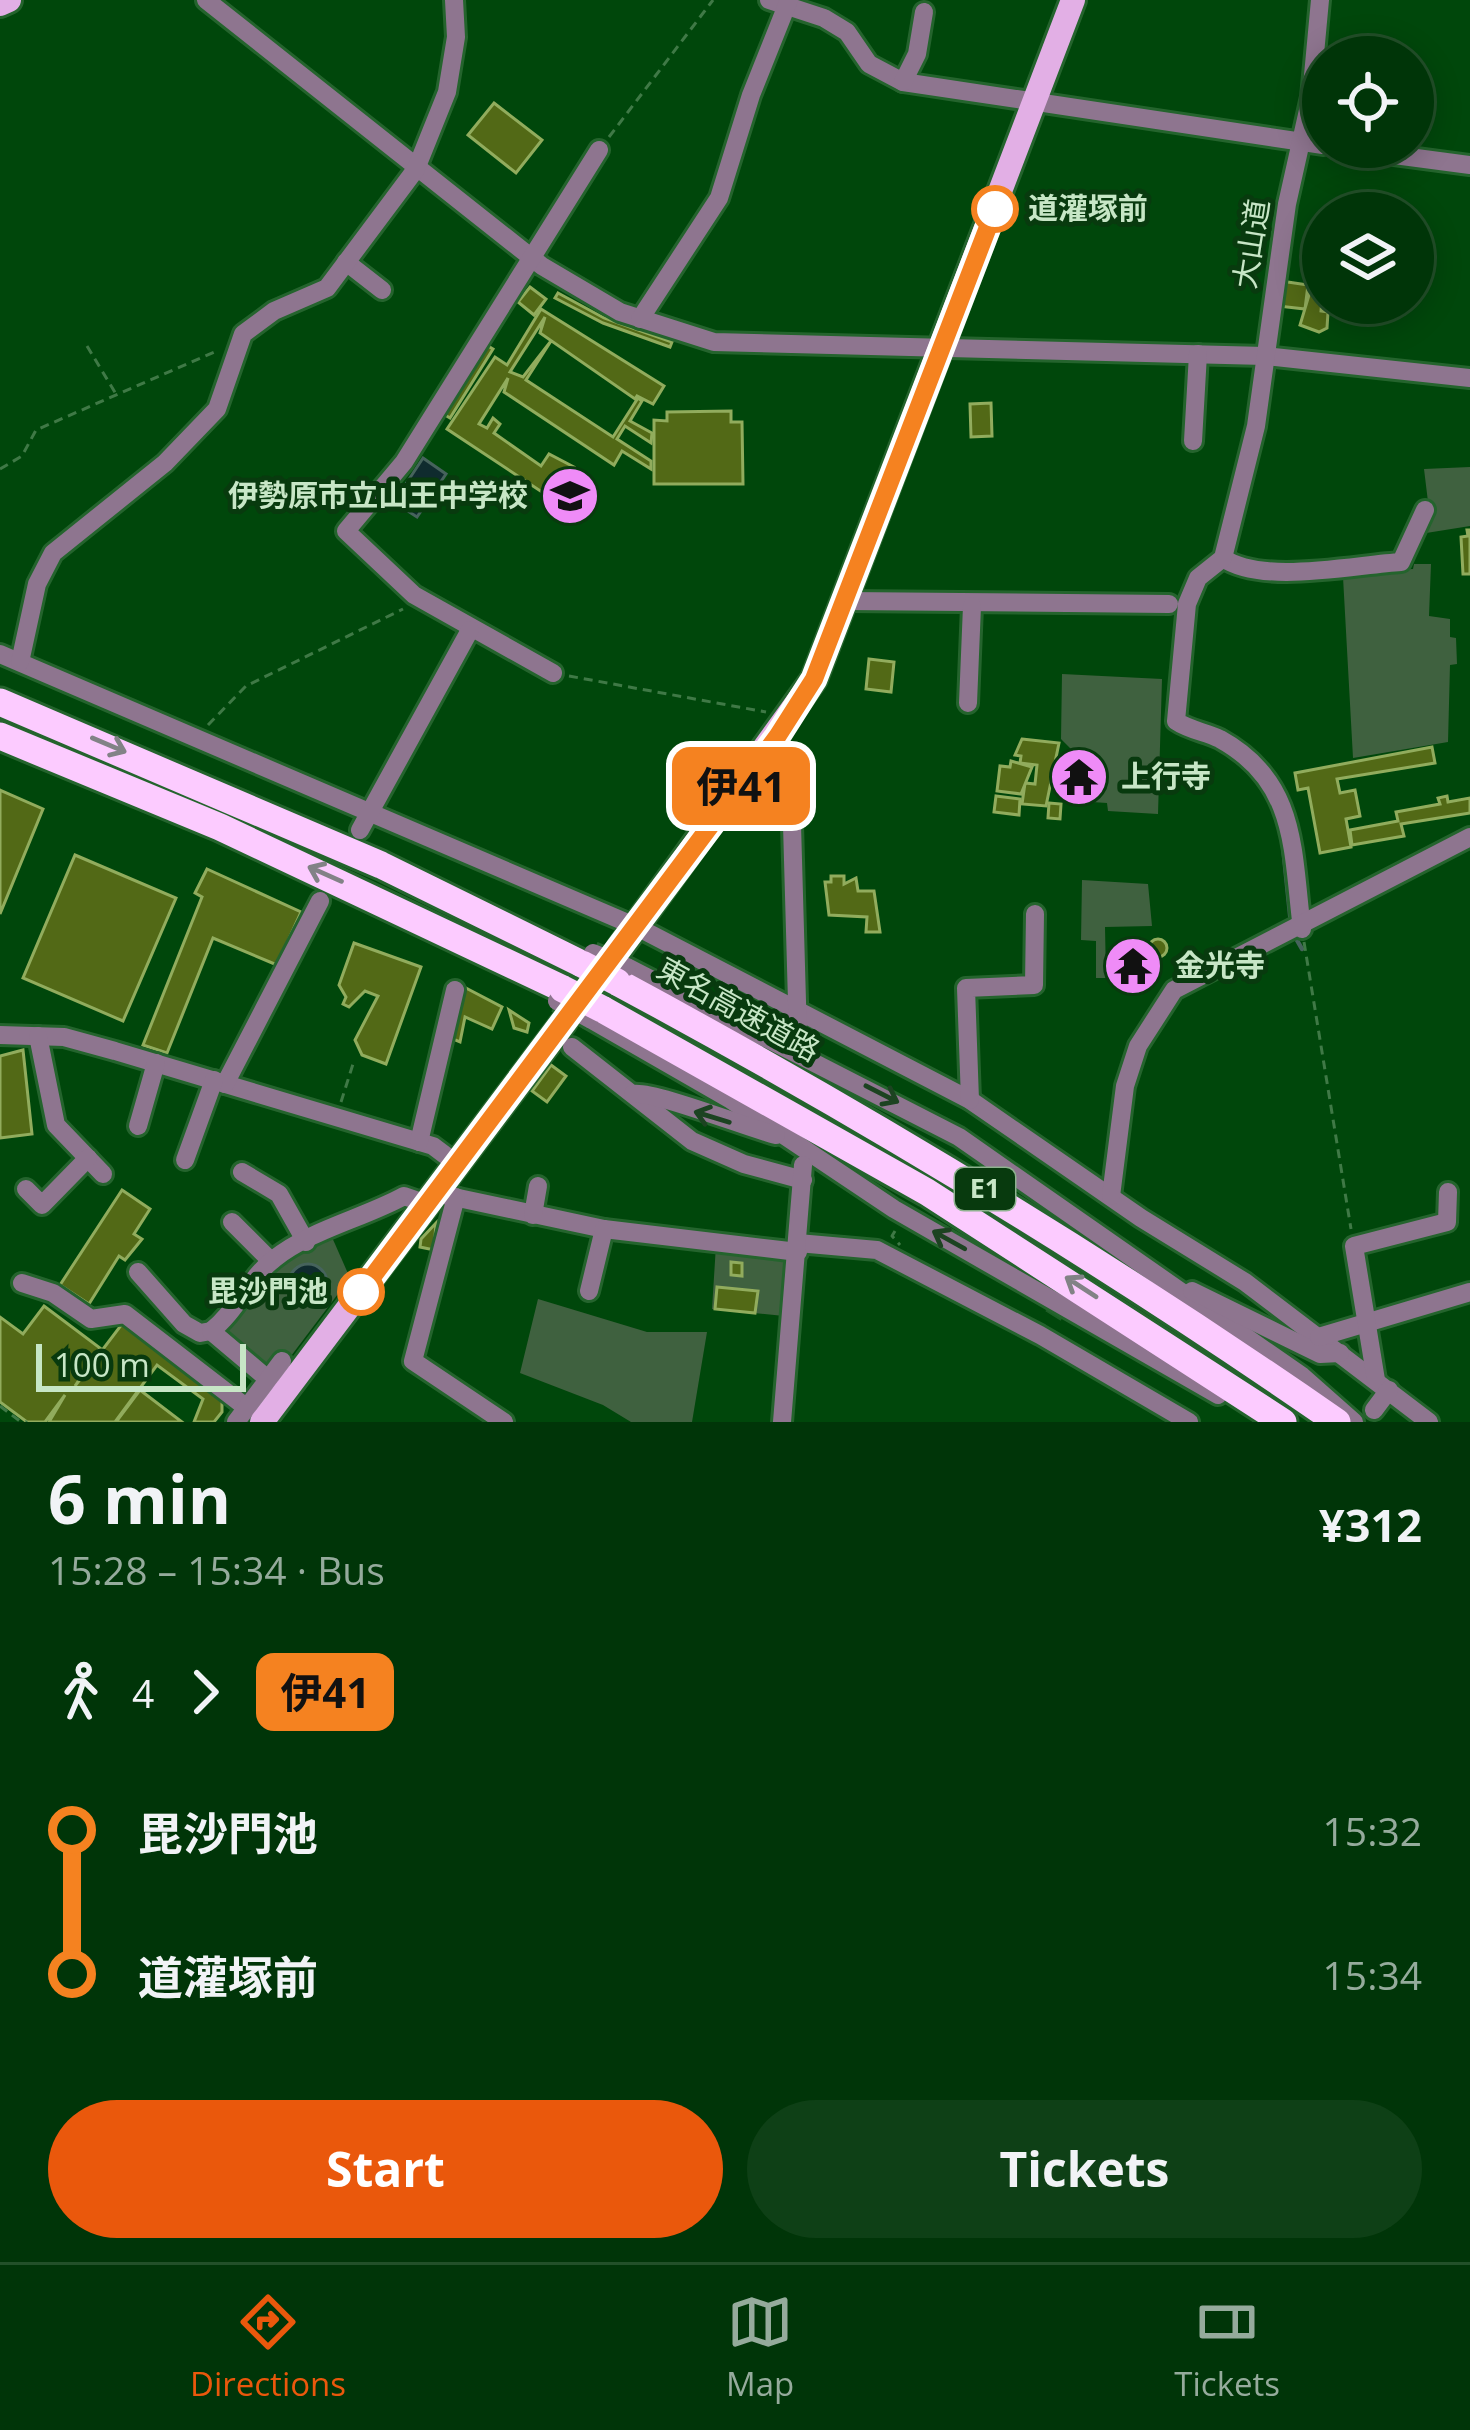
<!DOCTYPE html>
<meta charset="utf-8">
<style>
body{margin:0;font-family:"Open Sans","Noto Sans JP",sans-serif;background:#0e4016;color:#f1f3f6;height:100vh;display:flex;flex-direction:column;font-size:45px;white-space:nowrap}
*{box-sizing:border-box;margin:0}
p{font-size:39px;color:#95ab9c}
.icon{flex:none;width:66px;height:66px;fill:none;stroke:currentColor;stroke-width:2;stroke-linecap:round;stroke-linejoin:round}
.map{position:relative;height:1422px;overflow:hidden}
.details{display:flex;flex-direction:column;background:#003508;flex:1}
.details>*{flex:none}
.badge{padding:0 24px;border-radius:18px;font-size:42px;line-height:78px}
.controls{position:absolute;left:1302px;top:36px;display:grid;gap:24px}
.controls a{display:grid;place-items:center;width:132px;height:132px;border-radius:50%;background:#003508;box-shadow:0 6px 30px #0003,0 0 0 3px #225029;font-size:60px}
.scale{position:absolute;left:36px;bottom:30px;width:210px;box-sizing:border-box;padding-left:12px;border:6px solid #c7e6c6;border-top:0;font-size:33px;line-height:42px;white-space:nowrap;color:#c7e6c6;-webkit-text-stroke:9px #083a0e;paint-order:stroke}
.map>.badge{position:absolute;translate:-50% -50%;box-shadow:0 0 0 6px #fff}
.legs{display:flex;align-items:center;gap:18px;height:132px;padding:0 48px;font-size:39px}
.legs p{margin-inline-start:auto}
.summary{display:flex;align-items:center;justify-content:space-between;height:204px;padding:0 48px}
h1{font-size:66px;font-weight:700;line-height:90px}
.primary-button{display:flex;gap:24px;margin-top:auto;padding:24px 48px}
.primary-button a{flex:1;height:138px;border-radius:72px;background:#ea580c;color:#fff;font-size:48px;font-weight:700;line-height:138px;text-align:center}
.primary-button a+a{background:#0e4016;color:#f1f3f6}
ul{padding:0 48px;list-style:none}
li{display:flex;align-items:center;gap:42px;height:144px;font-size:45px}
li i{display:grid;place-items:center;width:18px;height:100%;margin:0 15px;background:currentColor}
li i::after{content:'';width:30px;height:30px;margin:-15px;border:9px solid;border-radius:50%;background:#003508}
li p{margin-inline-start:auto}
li:first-child i{background:linear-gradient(#0000 50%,currentColor 0)}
li:last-child i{background:linear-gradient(currentColor 50%,#0000 0)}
.tabs{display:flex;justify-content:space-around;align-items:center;height:168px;border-top:3px solid #225029;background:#003508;font-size:33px;color:#95ab9c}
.tabs a{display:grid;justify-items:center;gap:6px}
.tabs .current{color:#ea580c}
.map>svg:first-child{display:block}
.green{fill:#3f613f}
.water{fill:#0f2b2e;stroke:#46635c;stroke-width:3}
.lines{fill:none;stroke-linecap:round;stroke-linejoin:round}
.stream{stroke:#46635c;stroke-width:4.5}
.building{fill:#526916;stroke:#91ac5d;stroke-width:3}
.minor-tunnel{stroke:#1e5f27;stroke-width:18;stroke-dasharray:18 9;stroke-linecap:butt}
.minor-casing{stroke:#24642d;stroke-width:24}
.major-casing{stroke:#24642d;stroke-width:30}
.highway-casing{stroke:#24642d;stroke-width:33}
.path{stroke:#3f7946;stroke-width:3;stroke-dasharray:9 6;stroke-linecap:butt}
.minor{stroke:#8e758f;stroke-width:18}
.major{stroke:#e2afe5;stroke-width:24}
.highway{stroke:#fccbff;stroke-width:27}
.minor-bridge-casing{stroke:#24642d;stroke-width:24;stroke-linecap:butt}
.highway-bridge-casing{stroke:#24642d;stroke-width:33;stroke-linecap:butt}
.minor-bridge{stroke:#8e758f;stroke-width:18}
.highway-bridge{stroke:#fccbff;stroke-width:27}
.oneway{stroke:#828286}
.oneway2{stroke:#1c4321}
.line-1-casing{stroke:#fff;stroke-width:27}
.line-1{stroke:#f58220;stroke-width:18}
.stop-1-dot{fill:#fff;stroke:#f58220;stroke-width:6}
.labels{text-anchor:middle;stroke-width:10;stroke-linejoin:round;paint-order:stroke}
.shield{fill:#083a0e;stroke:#8eb28f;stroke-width:3}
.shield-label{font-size:27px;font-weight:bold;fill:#c7e6c6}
.stop-label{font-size:30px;font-weight:bold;fill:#c7e6c6;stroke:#083a0e;text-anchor:start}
.street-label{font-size:30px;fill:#c7e6c6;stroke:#083a0e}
.poi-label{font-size:30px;font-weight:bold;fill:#c7e6c6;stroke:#083a0e;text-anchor:start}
</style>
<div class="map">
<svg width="1470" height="1422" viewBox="0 0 1470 1422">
<rect width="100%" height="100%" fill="#00470b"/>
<g class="green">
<polygon points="1470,467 1470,526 1420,534 1429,510 1424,469"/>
<polygon points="1414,564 1431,564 1429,616 1450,619 1450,637 1456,638 1457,664 1450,665 1448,742 1353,758 1343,577 1349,572 1413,569"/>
<polygon points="1062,674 1162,679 1158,814 1108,811 1107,803 1092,802 1092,793 1084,792 1083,776 1073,776 1072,750 1061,739"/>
<polygon points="1082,880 1148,884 1152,926 1105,927 1106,978 1096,978 1096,941 1081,940"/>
<polygon points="331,1235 350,1278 288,1360 269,1370 222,1333 270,1269"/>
<polygon points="716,1245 787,1255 784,1316 712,1309"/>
<polygon points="538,1299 647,1332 707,1332 692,1422 631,1422 603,1405 520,1373"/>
</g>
<g class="water">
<polygon points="423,458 446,474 417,517 394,502"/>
<circle cx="308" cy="1283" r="19"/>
</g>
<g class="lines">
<g class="stream">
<polyline points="1228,502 1239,463"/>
<polyline points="1283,846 1291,924"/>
<polyline points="1294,935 1302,949"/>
</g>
</g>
<g class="building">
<polygon points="494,103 542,140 516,173 468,135"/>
<polygon points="1281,281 1308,285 1305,309 1278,306"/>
<polygon points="1312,285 1323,286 1321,311 1328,312 1327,328 1319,332 1300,325"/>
<polygon points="530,287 546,299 534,315 518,302"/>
<polygon points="558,293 604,318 672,342 670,347 603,323 555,298"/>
<polygon points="541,309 664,386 653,404 637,396 635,399 540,333 545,317 510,372 523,377 551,341 526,380 613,437 638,398 642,401 630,421 652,433 651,443 625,426 617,439 651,461 651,469 622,451 614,465 504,392 508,378 479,424 487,428 493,418 500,424 494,433 541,466 549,454 574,467 554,500 447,429 495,357 507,365"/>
<polygon points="488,346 493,349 450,418 445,415"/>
<polygon points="991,403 992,436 971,437 970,404"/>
<polygon points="731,411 731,422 742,422 743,484 654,484 654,420 667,421 667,412"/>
<polygon points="1467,530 1470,530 1470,574 1463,574 1461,537 1468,536"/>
<polygon points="869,659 894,662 891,692 866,689"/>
<polygon points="1022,739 1059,743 1046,806 1022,804 1025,783 1035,784 1037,765 1020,763 1021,756 1015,755"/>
<polygon points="1432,747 1435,763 1337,779 1340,793 1355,790 1360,816 1346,819 1351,847 1320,853 1308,788 1298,790 1295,773"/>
<polygon points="1011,761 1032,767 1021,794 997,791 1000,766 1010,767"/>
<polygon points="0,790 43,809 0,914"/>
<polygon points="996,796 1020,799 1019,815 994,812"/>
<polygon points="1447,796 1448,802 1470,798 1470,813 1401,824 1404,836 1352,845 1350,830 1398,821 1396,812 1440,804 1438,798"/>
<polygon points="1049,803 1061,804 1060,819 1048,818"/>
<polygon points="75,855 176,898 123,1021 23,978"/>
<polygon points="207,869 301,912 277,965 213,938 167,1053 143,1045 202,897 195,893"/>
<polygon points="831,876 844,876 844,884 856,878 858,891 874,891 880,932 866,932 867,917 829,915 825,882 831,882"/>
<circle cx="1158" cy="948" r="9"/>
<polygon points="354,943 421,967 386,1064 362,1055 355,1040 378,996 365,991 349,1007 343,1004 346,997 339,985"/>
<polygon points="464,987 502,1007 492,1029 465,1017 460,1042 448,1037"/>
<polygon points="509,1010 529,1023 527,1032 514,1028"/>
<polygon points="23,1050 32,1134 0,1138 0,1056"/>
<polygon points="551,1065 566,1076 547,1102 532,1091"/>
<polygon points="122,1190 150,1209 134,1234 142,1239 125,1260 119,1256 89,1304 60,1285"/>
<polygon points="436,1223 434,1250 420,1247 421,1239"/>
<polygon points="731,1262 742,1263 742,1276 731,1275"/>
<polygon points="717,1287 758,1291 755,1313 715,1309"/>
<polygon points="44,1306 100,1348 75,1386 125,1320 222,1394 222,1412 214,1422 194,1422 203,1399 157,1365 115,1422 49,1422 65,1395 45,1422 27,1422 0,1402 0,1317 23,1334"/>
<polygon points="140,1390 182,1422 116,1422"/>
</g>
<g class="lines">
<polyline class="minor-tunnel" points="1053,1316 1110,1225"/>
<defs>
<g id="minor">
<polyline points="206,0 542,266 620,312 714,342 1265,356 1470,378"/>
<polyline points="769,0 824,18 847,32 869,64 903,82 1323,145"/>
<polyline points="903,82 917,54 924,12"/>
<polyline points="1334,147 1470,165"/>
<polyline points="346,262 382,290"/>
<polyline points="640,319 719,198 751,95 789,0"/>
<polyline points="1193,441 1198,354"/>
<path d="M1223,558C1262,585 1353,565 1401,562L1425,510"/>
<polyline points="847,601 1169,604"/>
<polyline points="0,654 637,927 970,1100 1141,1218 1245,1282 1429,1422"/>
<polyline points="20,662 37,584 53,553 165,463 217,409 243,334 274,311 327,288 416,169 447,92 456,37 454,0"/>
<polyline points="553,673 414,595 346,531 404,462 599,150"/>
<polyline points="968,703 972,606"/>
<polyline points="766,752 785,772 791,789 798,1037"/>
<polyline points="360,830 470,630"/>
<path d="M1302,929C1292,851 1298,782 1220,739C1206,732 1189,730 1176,721L1187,604L1198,578L1223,558L1256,426L1287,204L1311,97L1320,0"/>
<polyline points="627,967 959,1137 1302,1376 1354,1422"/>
<polyline points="590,1019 731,1100 894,1209 1218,1395"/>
<polyline points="0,1035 64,1037 115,1051 433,1146 457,1164"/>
<polyline points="38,1036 56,1125 103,1174"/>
<polyline points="572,1047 692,1141 744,1164 803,1180"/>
<polyline points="225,1084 320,901"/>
<path d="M633,1094C652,1090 748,1128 776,1135"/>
<polyline points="970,1100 966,988 1034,985 1035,914"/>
<polyline points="138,1126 156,1063"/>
<polyline points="419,1142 455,990"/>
<polyline points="185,1160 214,1080"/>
<polyline points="242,1172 279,1194 306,1242"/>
<polyline points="26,1189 42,1205 88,1158"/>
<polyline points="435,1193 604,1229 798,1252"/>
<polyline points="1111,1196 1125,1086 1138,1046 1174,990 1470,837"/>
<polyline points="456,1197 413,1361 504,1422"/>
<polyline points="533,1215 538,1186"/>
<polyline points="232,1222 271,1261"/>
<polyline points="798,1243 877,1250 1040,1335 1189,1422"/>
<polyline points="138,1272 184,1324 200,1333 211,1331"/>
<polyline points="22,1283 53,1293 91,1319 125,1314 247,1408"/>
<polyline points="589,1291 604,1229"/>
<polyline points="1192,1291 1320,1354 1340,1353"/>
<polyline points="1319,1337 1470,1292"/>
<path d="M269,1380L211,1331C238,1310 248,1279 274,1259C310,1230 364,1218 404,1196L427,1204"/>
<polyline points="1376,1380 1354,1246 1447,1222 1448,1192"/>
<polyline points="1374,1410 1389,1390"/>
<polyline points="236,1422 282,1361"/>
<polyline points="782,1422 803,1165"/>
</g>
<g id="major">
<polyline points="0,4 9,0"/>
<polyline points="620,948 814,679 1073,0"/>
<polyline points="262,1422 564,1022"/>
</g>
<g id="highway">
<polyline points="0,702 381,865 582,964"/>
<polyline points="0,736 220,827 563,989"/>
<path d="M617,982C866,1116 1105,1261 1337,1422"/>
<polyline points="602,1009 927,1192 1283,1422"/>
</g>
</defs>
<use href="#minor" class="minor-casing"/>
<use href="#major" class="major-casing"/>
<use href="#highway" class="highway-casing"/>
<g class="path">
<polyline points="609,137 713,0"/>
<polyline points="87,346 116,394"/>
<polyline points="0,469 22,456 36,430 219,350"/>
<polyline points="569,676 766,712"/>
<polyline points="208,725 246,686 403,609"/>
<polyline points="1304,942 1351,1229"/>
<polyline points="341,1102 353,1064"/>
<polyline points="895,1231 892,1236 900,1245"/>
<polyline points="0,1406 21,1422"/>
<polyline points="26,1422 27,1421"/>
</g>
<use href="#minor" class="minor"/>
<use href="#major" class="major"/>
<use href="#highway" class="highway"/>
<defs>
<g id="minor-bridge">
<polyline points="593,953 627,967"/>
<polyline points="557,1001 590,1019"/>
</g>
<g id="highway-bridge">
<polyline points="582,964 617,982"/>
<polyline points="563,989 602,1009"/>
</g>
</defs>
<use href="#minor-bridge" class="minor-bridge-casing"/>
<use href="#highway-bridge" class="highway-bridge-casing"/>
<use href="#minor-bridge" class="minor-bridge"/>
<use href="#highway-bridge" class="highway-bridge"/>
</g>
<defs><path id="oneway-shaft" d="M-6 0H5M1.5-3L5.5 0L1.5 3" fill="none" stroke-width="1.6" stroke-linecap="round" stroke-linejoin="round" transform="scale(3)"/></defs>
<g class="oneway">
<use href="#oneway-shaft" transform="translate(109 745) rotate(23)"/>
<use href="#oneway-shaft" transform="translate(325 874) rotate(-156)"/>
<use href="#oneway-shaft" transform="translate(1081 1287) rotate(-147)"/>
</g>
<g class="oneway2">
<use href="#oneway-shaft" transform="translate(882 1094) rotate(27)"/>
<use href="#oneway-shaft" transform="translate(712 1117) rotate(-163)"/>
<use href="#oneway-shaft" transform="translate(949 1240) rotate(-151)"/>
</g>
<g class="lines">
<defs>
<polyline id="line-1" points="361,1292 777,737 814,679 995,209"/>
</defs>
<use href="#line-1" class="line-1-casing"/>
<use href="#line-1" class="line-1"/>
</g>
<defs>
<symbol id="school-disc" viewBox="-11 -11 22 22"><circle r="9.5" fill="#ef8bf7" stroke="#083a0e"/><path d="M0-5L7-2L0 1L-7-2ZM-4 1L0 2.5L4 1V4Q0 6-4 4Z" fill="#111"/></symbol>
<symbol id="temple-disc" viewBox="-11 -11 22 22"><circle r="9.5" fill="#ef8bf7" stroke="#083a0e"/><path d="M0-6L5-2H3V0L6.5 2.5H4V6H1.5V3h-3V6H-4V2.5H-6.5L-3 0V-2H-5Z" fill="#111"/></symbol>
</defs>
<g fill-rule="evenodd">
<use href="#school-disc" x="537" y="463" width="66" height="66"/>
<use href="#temple-disc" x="1046" y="744" width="66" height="66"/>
<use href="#temple-disc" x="1100" y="933" width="66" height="66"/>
</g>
<g class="stop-1-dot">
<circle cx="995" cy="209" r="21"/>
<circle cx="361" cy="1292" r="21"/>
</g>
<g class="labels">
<rect class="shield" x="955" y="1168" width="60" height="42" rx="9"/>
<g class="shield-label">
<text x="985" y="1198">E1</text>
</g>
<g class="stop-label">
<text x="1028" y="219">道灌塚前</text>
<text x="328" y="1302" text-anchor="end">毘沙門池</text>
</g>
<g class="street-label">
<text transform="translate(1252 244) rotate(-81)" y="10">大山道</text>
<text transform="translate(738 1010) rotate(29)" y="10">東名高速道路</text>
</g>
<g class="poi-label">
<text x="528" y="506" text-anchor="end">伊勢原市立山王中学校</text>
<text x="1121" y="787">上行寺</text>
<text x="1175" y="976">金光寺</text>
</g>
</g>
</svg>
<div class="controls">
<a><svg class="icon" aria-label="locate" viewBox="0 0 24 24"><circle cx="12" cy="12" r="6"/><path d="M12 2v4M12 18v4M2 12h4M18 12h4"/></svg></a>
<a><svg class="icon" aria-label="layers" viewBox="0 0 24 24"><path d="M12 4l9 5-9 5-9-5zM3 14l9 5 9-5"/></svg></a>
</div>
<div class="scale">100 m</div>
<b class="badge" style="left:741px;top:786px;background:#f58220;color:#111">伊41</b>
</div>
<section class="details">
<div class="summary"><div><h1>6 min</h1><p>15:28 – 15:34 · Bus</p></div><b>¥312</b></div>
<div class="legs"><svg class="icon" aria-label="walk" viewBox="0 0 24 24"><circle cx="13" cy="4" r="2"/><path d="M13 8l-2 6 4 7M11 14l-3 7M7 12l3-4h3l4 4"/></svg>4<svg class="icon" aria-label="forward" viewBox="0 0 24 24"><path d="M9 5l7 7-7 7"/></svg><b class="badge" style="background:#f58220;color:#111">伊41</b></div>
<ul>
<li><i style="color:#f58220"></i><b>毘沙門池</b><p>15:32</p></li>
<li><i style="color:#f58220"></i><b>道灌塚前</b><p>15:34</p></li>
</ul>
<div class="primary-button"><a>Start</a><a>Tickets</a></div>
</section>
<nav class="tabs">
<a class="current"><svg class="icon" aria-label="directions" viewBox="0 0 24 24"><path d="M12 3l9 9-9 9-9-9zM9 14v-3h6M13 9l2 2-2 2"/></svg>Directions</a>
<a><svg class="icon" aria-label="map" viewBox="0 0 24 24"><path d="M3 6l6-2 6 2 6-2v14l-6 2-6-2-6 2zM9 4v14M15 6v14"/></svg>Map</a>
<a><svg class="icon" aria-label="tickets" viewBox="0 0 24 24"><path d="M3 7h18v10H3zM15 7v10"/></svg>Tickets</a>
</nav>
